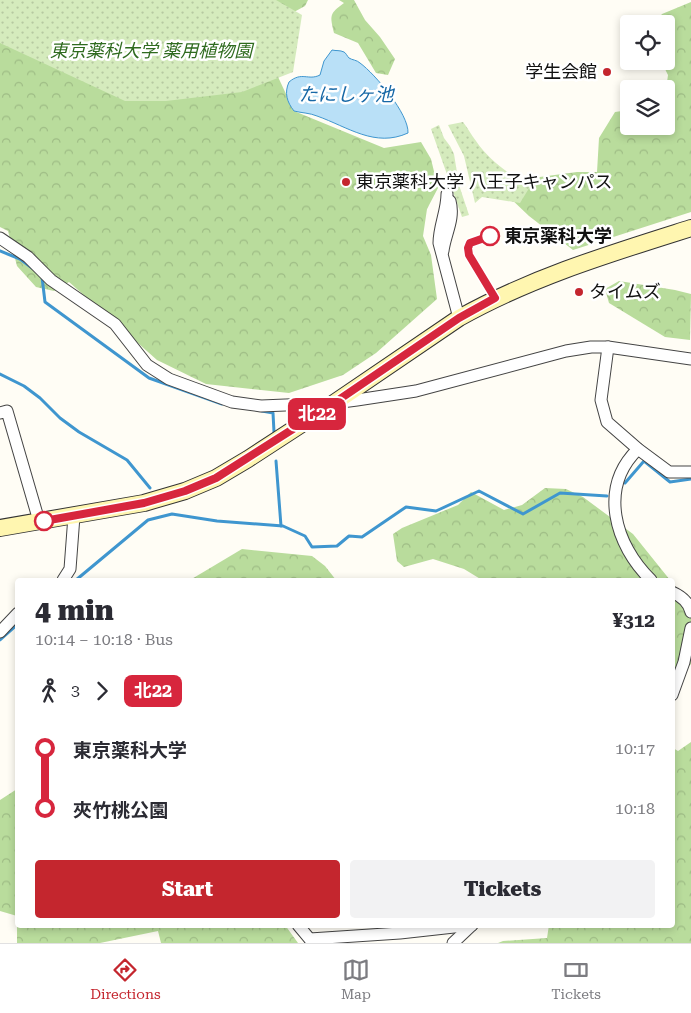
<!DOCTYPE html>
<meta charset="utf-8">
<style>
body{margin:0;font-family:"Roboto Serif","Noto Sans JP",serif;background:#f2f2f3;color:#2b2b33;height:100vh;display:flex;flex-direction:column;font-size:19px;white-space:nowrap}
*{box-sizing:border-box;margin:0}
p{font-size:16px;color:#7c7c81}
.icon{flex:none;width:28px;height:28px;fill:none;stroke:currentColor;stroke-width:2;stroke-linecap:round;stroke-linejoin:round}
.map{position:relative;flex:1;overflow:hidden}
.panel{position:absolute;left:15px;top:578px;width:660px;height:350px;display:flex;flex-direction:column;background:#fff;border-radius:5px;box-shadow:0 2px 8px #0003}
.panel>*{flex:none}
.badge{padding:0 10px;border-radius:8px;font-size:18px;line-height:32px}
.buttons{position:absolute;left:620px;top:15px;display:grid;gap:10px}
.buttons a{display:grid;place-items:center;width:55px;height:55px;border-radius:5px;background:#fff;box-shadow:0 2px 8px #0003;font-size:25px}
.map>.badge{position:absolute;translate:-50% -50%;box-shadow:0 0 0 2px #fff}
.legs{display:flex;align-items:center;gap:8px;height:55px;padding:0 20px;font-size:16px}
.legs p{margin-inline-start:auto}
.headline{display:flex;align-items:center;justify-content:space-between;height:85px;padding:0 20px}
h1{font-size:28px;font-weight:800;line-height:38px}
.cta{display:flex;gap:10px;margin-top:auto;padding:10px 20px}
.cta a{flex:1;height:58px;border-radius:5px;background:#c4262e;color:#fff;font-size:20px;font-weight:800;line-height:58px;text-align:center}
.cta a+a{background:#f2f2f3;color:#2b2b33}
ul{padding:0 20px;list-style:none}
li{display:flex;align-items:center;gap:18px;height:60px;font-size:19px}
li i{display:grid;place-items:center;width:8px;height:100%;margin:0 6px;background:currentColor}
li i::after{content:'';width:12px;height:12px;margin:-6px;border:4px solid;border-radius:50%;background:#fff}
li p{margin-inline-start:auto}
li:first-child i{background:linear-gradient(#0000 50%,currentColor 0)}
li:last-child i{background:linear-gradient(currentColor 50%,#0000 0)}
.dock{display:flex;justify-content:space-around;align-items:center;height:70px;border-top:1px solid #e1e1e2;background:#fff;font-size:14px;color:#7c7c81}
.dock a{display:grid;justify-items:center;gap:2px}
.dock .on{color:#c4262e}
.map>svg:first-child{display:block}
.forest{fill:url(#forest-crowns)}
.garden{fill:url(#garden-dots)}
.water{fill:#b9e0f7;stroke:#3f96cf}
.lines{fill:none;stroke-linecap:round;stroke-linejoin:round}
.stream{stroke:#3f96cf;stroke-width:3}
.street-casing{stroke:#444;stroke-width:13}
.secondary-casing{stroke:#333;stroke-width:18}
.street{stroke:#fff;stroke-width:11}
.secondary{stroke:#fff6b0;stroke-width:16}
.line-1-casing{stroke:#fff;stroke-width:11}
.line-1{stroke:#d7263d;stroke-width:8}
.poi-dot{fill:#c4262e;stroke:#fff;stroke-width:2}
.stop-1-dot{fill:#fff;stroke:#d7263d;stroke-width:2.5}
.labels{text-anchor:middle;stroke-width:5;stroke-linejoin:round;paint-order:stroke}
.park-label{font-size:18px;font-style:italic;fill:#2f6b1f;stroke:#fff}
.poi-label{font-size:18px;fill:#111;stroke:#fff;text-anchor:start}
.stop-label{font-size:18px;font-weight:bold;fill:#111;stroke:#fff;text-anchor:start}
.water-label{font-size:19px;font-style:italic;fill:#1768a6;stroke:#fff}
</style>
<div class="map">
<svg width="691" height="943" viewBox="0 0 691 943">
<defs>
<pattern id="forest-crowns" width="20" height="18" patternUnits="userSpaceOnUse" patternTransform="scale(1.25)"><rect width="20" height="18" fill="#b9dc9c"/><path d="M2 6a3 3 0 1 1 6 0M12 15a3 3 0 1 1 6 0" fill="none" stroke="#9ebc85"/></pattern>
<pattern id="garden-dots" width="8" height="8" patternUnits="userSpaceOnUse" patternTransform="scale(1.25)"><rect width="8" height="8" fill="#d5ebbd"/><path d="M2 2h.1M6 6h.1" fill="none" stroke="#b6c8a1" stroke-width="1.8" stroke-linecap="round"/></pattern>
</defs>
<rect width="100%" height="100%" fill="#fffdf5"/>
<g class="forest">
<polygon points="0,0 308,0 305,6 283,18 264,47 294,111 384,148 421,142 431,159 438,188 427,209 423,236 431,255 437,299 376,353 343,375 289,393 206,384 157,360 69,282 54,291 36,287 17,266 8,231 0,227"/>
<path d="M339,0H354L365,20L380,37L395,59L388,75L376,73L358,43L334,33C330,15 329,14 344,3Z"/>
<polygon points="691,2 691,212 573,250 529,216 506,194 510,181 577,172 597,172 599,138 615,112 629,110 629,126 666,126 666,89 668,75 661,61 666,61 666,24 654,24 662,14"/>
<polygon points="619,281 675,290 691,294 690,340 665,337 609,303 605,289"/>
<polygon points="545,488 566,489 583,497 633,534 670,580 482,580 464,569 433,559 404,567 397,561 393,534 402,528 458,505 471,492 504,510 522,505"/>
<polygon points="242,549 312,556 325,566 336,580 190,580"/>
<polygon points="672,584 691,604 691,664 673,682"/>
<polygon points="691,742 691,943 498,943 503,941 547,938 549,925 672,925 673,748 678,751"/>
<polygon points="17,789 18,925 285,925 298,943 161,943 158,931 100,943 17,943 17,916 0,911 0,800"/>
</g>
<g class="garden">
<polygon points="0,0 276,0 302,15 293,72 242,92 166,101 125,101 0,43"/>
<path d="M463,122C468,128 471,135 476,141C489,160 510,176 531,185L520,203L482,197L475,203L464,156L448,125Z"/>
<polygon points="439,125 444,138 450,146 454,154 459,185 469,215 462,217 431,129"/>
</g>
<path class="water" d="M332,50C336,51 340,50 344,52C346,53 347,56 349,58C352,60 357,60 360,63C375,74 409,114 408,133C375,148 348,127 317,116C310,113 302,113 294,111C287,102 284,93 289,82C302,71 308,81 320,75L324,61Z"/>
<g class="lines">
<g class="stream">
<polyline points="0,251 20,259 32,268"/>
<polyline points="42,277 45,302 149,378 222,404"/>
<polyline points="0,374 24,386 40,398 60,418 79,432 127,460 150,488"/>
<polyline points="262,411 273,413 274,432"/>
<polyline points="276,461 281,526"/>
<polyline points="625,483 644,461 670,482 691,479"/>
<polyline points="76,580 148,520 172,514 217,521 283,526 305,536 312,547 337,546 349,536 362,537 406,507 436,511 479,491 523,514 560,493 607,496"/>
<polyline points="0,640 18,624"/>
</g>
<defs>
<g id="street">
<path d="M447,194C447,211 439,226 439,243L459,318"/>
<polyline points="0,238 28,257 51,280 115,324 147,365 169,379 232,402 261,406 334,403 357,400 416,391 566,351 591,347 608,347 691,359"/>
<path d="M443,251C445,234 455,219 450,201"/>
<polyline points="608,347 601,400 607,422 638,449 669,472 691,472"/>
<polyline points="0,413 7,411 39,521"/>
<path d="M638,449C598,488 615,545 651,580"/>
<polyline points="63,580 70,569 74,516"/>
<path d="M672,592C681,596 689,603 691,612"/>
<polyline points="0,632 18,613"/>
<polyline points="672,695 684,662 691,628"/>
<polyline points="298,925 313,943"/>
<polyline points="310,939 400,933 472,925"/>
<polyline points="453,943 472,925"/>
</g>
<path id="secondary" d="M0,528L144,503L185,491L216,478L248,459L334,403L459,318C532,277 612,253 691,228"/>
</defs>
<use href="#street" class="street-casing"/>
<use href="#secondary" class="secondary-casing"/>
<use href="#street" class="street"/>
<use href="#secondary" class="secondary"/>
</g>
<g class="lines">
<defs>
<polyline id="line-1" points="44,521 144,503 185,491 216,478 334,403 459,318 495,298 469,255 468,248 470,243 490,236"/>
</defs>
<use href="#line-1" class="line-1-casing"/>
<use href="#line-1" class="line-1"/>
</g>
<g class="poi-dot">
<circle cx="607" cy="72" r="5"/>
<circle cx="346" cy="182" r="5"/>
<circle cx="579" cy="292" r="5"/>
</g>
<g class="stop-1-dot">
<circle cx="490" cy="236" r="9"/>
<circle cx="44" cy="521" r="9"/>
</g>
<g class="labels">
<g class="park-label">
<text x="151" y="57">東京薬科大学 薬用植物園</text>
</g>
<g class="poi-label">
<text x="597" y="78" text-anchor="end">学生会館</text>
<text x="356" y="188">東京薬科大学 八王子キャンパス</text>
<text x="589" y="298">タイムズ</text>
</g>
<g class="stop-label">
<text x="504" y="242">東京薬科大学</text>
</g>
<g class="water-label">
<text x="346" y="101">たにしヶ池</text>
</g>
</g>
</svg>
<div class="buttons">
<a><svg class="icon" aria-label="locate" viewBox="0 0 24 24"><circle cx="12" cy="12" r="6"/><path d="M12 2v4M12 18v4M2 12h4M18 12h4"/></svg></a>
<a><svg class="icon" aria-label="layers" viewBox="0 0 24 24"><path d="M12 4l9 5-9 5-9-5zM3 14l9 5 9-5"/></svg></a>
</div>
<b class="badge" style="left:317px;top:414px;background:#d7263d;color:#fff">北22</b>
<section class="panel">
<div class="headline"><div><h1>4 min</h1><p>10:14 – 10:18 · Bus</p></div><b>¥312</b></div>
<div class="legs"><svg class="icon" aria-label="walk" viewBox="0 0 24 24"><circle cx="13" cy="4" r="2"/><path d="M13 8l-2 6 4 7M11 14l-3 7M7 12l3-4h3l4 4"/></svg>3<svg class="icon" aria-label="forward" viewBox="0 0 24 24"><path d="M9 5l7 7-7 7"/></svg><b class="badge" style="background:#d7263d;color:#fff">北22</b></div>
<ul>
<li><i style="color:#d7263d"></i><b>東京薬科大学</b><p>10:17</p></li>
<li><i style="color:#d7263d"></i><b>夾竹桃公園</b><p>10:18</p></li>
</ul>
<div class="cta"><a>Start</a><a>Tickets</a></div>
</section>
</div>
<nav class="dock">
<a class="on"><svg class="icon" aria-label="directions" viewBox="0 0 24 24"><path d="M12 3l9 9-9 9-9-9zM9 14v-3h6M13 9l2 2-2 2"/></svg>Directions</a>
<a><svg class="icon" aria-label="map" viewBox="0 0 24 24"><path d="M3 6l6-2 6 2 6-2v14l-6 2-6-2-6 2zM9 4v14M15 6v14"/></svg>Map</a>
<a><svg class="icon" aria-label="tickets" viewBox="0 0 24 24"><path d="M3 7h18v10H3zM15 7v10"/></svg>Tickets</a>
</nav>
